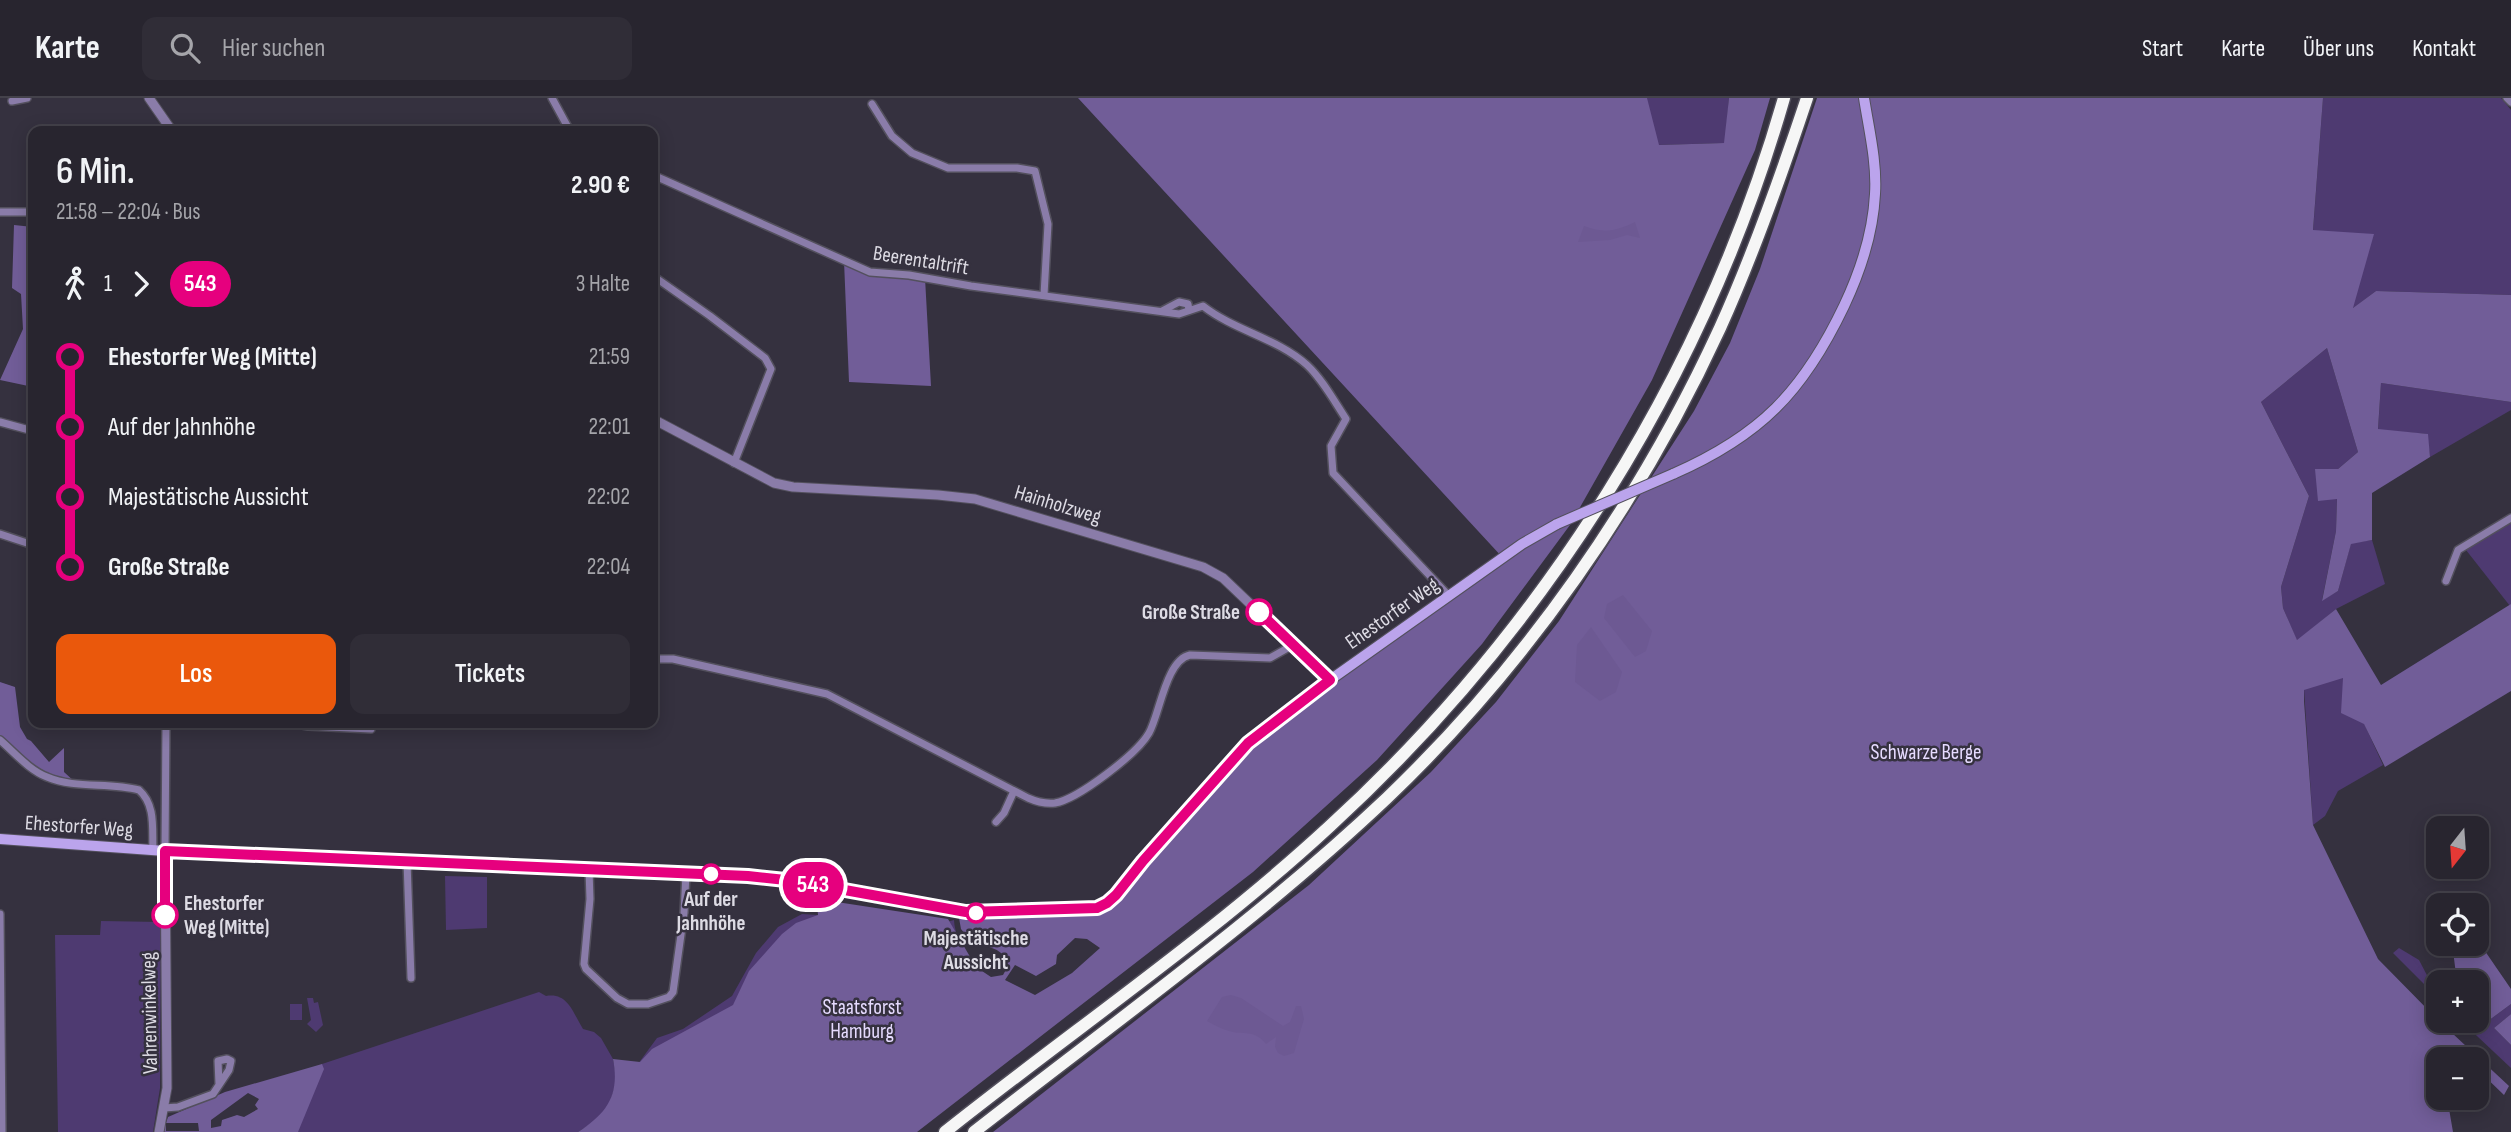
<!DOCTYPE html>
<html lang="de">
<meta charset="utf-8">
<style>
body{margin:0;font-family:"Sofia Sans Condensed",sans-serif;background:#302d37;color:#f1f3f6;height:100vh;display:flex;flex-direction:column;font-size:26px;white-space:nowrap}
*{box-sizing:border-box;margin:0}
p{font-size:23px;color:#a5a5aa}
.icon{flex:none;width:38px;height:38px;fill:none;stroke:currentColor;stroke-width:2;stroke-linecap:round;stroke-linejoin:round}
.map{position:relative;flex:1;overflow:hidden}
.side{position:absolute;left:28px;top:28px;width:630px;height:602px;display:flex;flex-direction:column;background:#28252f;border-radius:14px;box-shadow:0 4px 18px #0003,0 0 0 2px #44424b}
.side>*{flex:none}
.badge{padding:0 14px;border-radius:23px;font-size:24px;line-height:46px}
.needle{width:46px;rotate:197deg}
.tools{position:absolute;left:2426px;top:718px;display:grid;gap:14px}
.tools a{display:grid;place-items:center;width:63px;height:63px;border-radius:14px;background:#28252f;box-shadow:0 4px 18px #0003,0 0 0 2px #44424b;font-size:35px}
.map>.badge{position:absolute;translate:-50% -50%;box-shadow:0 0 0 4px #fff}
.legs{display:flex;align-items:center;gap:10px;height:77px;padding:0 28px;font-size:23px}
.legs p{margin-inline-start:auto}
.head{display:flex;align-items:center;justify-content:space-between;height:119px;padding:0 28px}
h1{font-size:38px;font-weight:600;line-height:52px}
.button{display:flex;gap:14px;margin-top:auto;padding:14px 28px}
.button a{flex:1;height:80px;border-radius:14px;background:#ea580c;color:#fff;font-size:28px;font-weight:600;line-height:80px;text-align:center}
.button a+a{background:#302d37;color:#f1f3f6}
ul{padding:0 28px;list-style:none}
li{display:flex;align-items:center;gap:24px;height:70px;font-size:26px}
li i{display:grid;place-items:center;width:10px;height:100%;margin:0 9px;background:currentColor}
li i::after{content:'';width:18px;height:18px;margin:-9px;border:5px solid;border-radius:50%;background:#28252f}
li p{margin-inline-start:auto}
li:first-child i{background:linear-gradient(#0000 50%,currentColor 0)}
li:last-child i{background:linear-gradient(currentColor 50%,#0000 0)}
header{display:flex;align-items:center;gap:42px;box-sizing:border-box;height:98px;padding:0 35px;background:#28252f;border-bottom:2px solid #44424b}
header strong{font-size:33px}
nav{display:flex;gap:38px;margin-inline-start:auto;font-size:24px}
.search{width:490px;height:63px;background:#302d37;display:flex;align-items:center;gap:18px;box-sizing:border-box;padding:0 24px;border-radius:14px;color:#a5a5aa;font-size:26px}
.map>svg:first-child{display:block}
.green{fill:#4e3a71}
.forest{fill:#715d98;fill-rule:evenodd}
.water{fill:#6d5993}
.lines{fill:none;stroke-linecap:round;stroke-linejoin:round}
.minor-casing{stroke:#53505d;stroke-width:10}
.tertiary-casing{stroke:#53505d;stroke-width:11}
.secondary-casing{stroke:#53505d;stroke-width:12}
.motorway-casing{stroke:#53505d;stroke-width:15}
.minor{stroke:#8a7ca9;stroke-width:7}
.tertiary{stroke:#8a7ca9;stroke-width:9}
.secondary{stroke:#bba4ec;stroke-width:10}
.motorway{stroke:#f6f6f6;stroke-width:12}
.secondary-bridge-casing{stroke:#53505d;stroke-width:12;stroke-linecap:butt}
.secondary-bridge{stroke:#bba4ec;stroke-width:10}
.line-1-casing{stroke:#fff;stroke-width:16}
.line-1{stroke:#e6007e;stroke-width:10}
.stop-1-dot{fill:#fff;stroke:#e6007e;stroke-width:3.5}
.labels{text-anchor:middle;stroke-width:5;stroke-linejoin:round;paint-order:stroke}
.street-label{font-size:21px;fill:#dddbe4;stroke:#35313f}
.stop-label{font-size:21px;font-weight:bold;fill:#dddbe4;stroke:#35313f}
.park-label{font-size:21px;fill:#e6dbff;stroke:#35313f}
</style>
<header>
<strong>Karte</strong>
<div class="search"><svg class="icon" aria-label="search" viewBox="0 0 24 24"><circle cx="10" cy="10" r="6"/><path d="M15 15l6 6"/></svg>Hier suchen</div>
<nav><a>Start</a><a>Karte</a><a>Über uns</a><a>Kontakt</a></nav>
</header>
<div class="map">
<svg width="2511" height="1034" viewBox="0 0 2511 1034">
<rect width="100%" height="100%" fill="#35313f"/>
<g class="green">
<polygon points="1646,0 1729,0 1725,45 1658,47"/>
<polygon points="2323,0 2501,0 2511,12 2511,197 2376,193 2352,211 2313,133"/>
<polygon points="2327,250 2358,354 2338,371 2316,371 2337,400 2336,433 2322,502 2338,493 2351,445 2372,442 2385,486 2336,511 2297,543 2283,510 2281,489 2309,398 2261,304"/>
<polygon points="2381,285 2511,304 2511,312 2430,359 2427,336 2378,332"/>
<polygon points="2511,424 2511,506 2510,508 2466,452"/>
<polygon points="2343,579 2383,667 2338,693 2325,718 2313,727 2304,591"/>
<polygon points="445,778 487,779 487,830 446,832"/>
<path d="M817,801L947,824L954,822C955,847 978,869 993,888L595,1023L578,1034H191L217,1032L266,1013L322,966L539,894L546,898C568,894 573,915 583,931L594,934L601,940L613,961L617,982L610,1004L657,940L683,931L732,898L756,855L778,829L802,816L818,817Z"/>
<polygon points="101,823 161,824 160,990 153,1034 58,1034 55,837 100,837"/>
<polygon points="2399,850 2419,862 2430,883 2438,890 2438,900 2393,855"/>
<polygon points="307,900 313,900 314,905 318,904 323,927 316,934 307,926 311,922"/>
<rect x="290" y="906" width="12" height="16"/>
<polygon points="2511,906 2511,916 2494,930 2511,947 2511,970 2460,922 2484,926"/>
</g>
<g class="forest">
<path d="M1078,0H1647L1659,47L1724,45L1729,0H1770L1755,52L1652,282L1570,427L1482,546L1377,662L1253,774L917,1034H578C607,1015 620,997 613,961L640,964L652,951L733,907L749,873L782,836L796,825L818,817L817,801L948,821L976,869L991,879L1003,877L1008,868C1004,849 988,849 972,845L961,831L959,820L1079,816L1110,810L1257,643L1503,460ZM1075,840L1087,841L1100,850L1072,875L1035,897L1005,882L1015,867L1036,878L1056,866L1057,857Z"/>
<polygon points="1817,0 2323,0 2313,132 2374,136 2353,210 2376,193 2511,197 2511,304 2381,285 2378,331 2428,336 2430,359 2372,395 2372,442 2351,446 2338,493 2322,503 2336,433 2337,401 2318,403 2315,371 2338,371 2358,354 2327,250 2261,304 2309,398 2281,489 2283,510 2297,542 2336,511 2381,587 2511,506 2511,593 2385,669 2364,626 2341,615 2343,580 2304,592 2304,603 2313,727 2378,861 2438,922 2509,988 2504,997 2476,970 2476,961 2466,961 2452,948 2450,961 2438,961 2438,999 2447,999 2453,1034 993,1034 1309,787 1431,674 1496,604 1559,523 1694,313 1730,245 1760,171"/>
<polygon points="14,127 33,129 33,289 0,282 23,231 21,196 12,190"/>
<polygon points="844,163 863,171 925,180 931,288 849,284"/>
<polygon points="0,584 15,589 20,629 27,641 31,643 49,664 64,650 64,674 76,685 46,679 0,642"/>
<polygon points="2476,840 2511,891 2511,906 2484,926 2487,914 2476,911 2476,884 2457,884 2452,845 2476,845"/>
<polygon points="2511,916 2511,947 2494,930"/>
<path d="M322,966L324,971L298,1034H163L168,1019L225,994ZM248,995L259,1001L255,1007L258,1011L244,1019L237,1017L222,1022L221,1028L211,1030V1022ZM166,1025H198L199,1033H166Z"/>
</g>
<g class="water">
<path d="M1635,124L1640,140L1627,137L1610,142L1578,144L1584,128C1605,136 1616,133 1635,124Z"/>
<polygon points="1623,497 1652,533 1646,553 1635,559 1604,520 1607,506"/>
<polygon points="1591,529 1622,574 1616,594 1600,603 1575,584 1577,547"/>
<path d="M1231,897L1241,900L1283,928L1290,924L1296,908H1301L1304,921L1294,955L1284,958L1278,955L1275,949L1276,939L1266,946C1253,930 1244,938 1229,933C1222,931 1214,927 1207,923L1222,899Z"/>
</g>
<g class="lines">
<defs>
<g id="minor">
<polyline points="552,0 570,33"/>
<polyline points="2507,0 2511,4"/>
<polyline points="12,3 27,0"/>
<polyline points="872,6 892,38 912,55 948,70 1017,70 1035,73 1048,126 1044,197"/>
<path d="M653,77L870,174L909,177L971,188L1179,216L1203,208C1235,233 1277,240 1307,267C1323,282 1334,303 1346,321L1331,348L1333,375L1449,498"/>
<polyline points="0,114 33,114"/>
<polyline points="656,180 710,218 765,260 771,271 734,365"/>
<polyline points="1162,213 1179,204 1188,206 1189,212"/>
<polyline points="0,324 33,333"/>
<polyline points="0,436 33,447"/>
<polyline points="2446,483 2458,452 2511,420"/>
<path d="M653,561H673L827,596L1028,700C1037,704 1045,706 1055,705C1078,701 1137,656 1149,635C1160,615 1166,562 1190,557L1270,560L1293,547"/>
<polyline points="291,625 308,628 371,631"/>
<path d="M0,642C15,655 29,672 47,679C75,691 109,684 139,692C156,707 152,731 153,752"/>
<polyline points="996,724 1004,715 1014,693"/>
<polyline points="165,753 166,625"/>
<polyline points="407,763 411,880"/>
<polyline points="589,772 590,801 584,866 586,871 617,900 628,906 648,906 669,899 673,894 684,815 686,776"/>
<polyline points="0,816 2,1034"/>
<polyline points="164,1010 178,1009 213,996 229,972 231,963 227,961 218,963 219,986"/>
</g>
<g id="tertiary">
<polyline points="149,0 172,33"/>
<polyline points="653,321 774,385 793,389 938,397 975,401 1203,469 1223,480 1330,582"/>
<polyline points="159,1034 167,990 165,753"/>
</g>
<g id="secondary">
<path d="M1673,376C1760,338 1803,294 1844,208C1861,172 1873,136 1875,96C1877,64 1869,32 1864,0"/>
<polyline points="0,741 165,753 748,778 795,784 966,814 1097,810 1107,805 1116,797 1143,763 1248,645 1330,582 1522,446 1557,426"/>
</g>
<g id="motorway">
<path d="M945,1034C1073,932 1210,839 1330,728C1544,532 1704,279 1784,0"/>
<path d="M974,1034C1113,925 1258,822 1387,700C1526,567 1640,404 1720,230C1754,155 1781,78 1807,0"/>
</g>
</defs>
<use href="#minor" class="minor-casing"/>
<use href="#tertiary" class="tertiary-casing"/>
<use href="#secondary" class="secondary-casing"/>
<use href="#motorway" class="motorway-casing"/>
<use href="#minor" class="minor"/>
<use href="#tertiary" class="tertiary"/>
<use href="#secondary" class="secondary"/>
<use href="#motorway" class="motorway"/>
<defs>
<polyline id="secondary-bridge" points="1557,426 1673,376"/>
</defs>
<use href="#secondary-bridge" class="secondary-bridge-casing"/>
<use href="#secondary-bridge" class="secondary-bridge"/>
</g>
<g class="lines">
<defs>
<polyline id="line-1" points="165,817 165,753 748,778 795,783 966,814 1097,810 1107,805 1116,797 1143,763 1248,645 1330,582 1259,514"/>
</defs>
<use href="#line-1" class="line-1-casing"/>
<use href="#line-1" class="line-1"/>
</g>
<g class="stop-1-dot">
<circle cx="1259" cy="514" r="12"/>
<circle cx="711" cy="776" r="9"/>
<circle cx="976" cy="815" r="9"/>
<circle cx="165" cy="817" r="12"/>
</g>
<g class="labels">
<g class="street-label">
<text transform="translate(921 162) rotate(9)" y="7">Beerentaltrift</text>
<text transform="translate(1058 406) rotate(17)" y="7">Hainholzweg</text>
<text transform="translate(1392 515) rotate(-35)" y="7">Ehestorfer Weg</text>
<text transform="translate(79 728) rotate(4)" y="7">Ehestorfer Weg</text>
<text transform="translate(149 915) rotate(-91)" y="7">Vahrenwinkelweg</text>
</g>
<g class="stop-label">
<text x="1240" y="521" text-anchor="end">Große Straße</text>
<text x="711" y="808">Auf der<tspan x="711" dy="24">Jahnhöhe</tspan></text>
<text x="184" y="812" text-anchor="start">Ehestorfer<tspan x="184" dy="24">Weg (Mitte)</tspan></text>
<text x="976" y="847">Majestätische<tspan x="976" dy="24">Aussicht</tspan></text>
</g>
<g class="park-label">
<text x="1926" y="661">Schwarze Berge</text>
<text x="862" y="916">Staatsforst<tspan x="862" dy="24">Hamburg</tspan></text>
</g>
</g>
</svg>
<div class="tools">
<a><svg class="needle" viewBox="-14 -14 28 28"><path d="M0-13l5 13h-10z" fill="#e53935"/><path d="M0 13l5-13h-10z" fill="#a5a5aa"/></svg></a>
<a><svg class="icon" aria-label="locate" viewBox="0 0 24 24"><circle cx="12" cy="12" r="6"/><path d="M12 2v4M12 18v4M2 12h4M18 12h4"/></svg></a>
<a>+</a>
<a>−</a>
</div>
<b class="badge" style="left:813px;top:787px;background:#e6007e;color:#fff">543</b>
<section class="side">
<div class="head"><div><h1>6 Min.</h1><p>21:58 – 22:04 · Bus</p></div><b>2.90 €</b></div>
<div class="legs"><svg class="icon" aria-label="walk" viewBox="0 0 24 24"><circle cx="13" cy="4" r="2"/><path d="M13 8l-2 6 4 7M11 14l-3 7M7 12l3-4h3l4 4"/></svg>1<svg class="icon" aria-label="forward" viewBox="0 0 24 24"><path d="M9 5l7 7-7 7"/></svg><b class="badge" style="background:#e6007e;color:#fff">543</b><p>3 Halte</p></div>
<ul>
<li><i style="color:#e6007e"></i><b>Ehestorfer Weg (Mitte)</b><p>21:59</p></li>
<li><i style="color:#e6007e"></i><span>Auf der Jahnhöhe</span><p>22:01</p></li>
<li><i style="color:#e6007e"></i><span>Majestätische Aussicht</span><p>22:02</p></li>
<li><i style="color:#e6007e"></i><b>Große Straße</b><p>22:04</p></li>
</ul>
<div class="button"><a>Los</a><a>Tickets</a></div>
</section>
</div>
